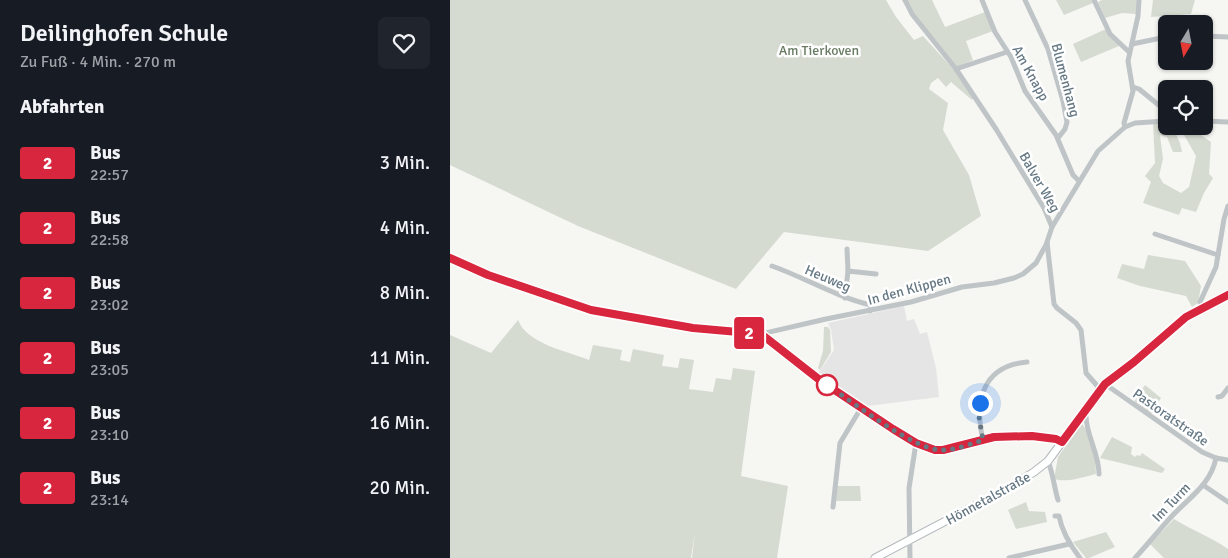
<!DOCTYPE html>
<html lang="de">
<meta charset="utf-8">
<style>
body{margin:0;font-family:Signika,sans-serif;background:#20242c;color:#f1f3f6;height:100vh;display:flex;flex-direction:column;font-size:19px;white-space:nowrap}
*{box-sizing:border-box;margin:0}
p{font-size:16px;color:#9ea1a6}
.icon{flex:none;width:28px;height:28px;fill:none;stroke:currentColor;stroke-width:2;stroke-linecap:round;stroke-linejoin:round}
.map{position:relative;flex:1;overflow:hidden}
.panel{display:flex;flex-direction:column;background:#171b24;width:450px}
.panel>*{flex:none}
.badge{padding:0 10px;border-radius:4px;font-size:18px;line-height:32px}
.needle{width:32px;rotate:190deg}
.controls{position:absolute;left:708px;top:15px;display:grid;gap:10px}
.controls a{display:grid;place-items:center;width:55px;height:55px;border-radius:8px;background:#171b24;box-shadow:0 1px 4px #0004;font-size:25px}
.you{position:absolute;width:25px;height:25px;margin:-12px;border:4px solid #fff;border-radius:50%;background:#1a73e8;box-shadow:0 0 0 8px #1a73e833}
.map>.badge{position:absolute;translate:-50% -50%;box-shadow:0 0 0 2px #fff}
h2{padding:0 20px;font-size:19px;line-height:45px}
.round{display:grid;place-items:center;flex:none;width:52px;height:52px;border-radius:8px;background:#20242c}
.overview{display:flex;align-items:center;justify-content:space-between;height:85px;padding:0 20px}
h1{font-size:24px;font-weight:600;line-height:38px}
ul{padding:0;list-style:none}
li{display:flex;align-items:center;gap:15px;height:65px;padding:0 20px}
li div{flex:1}
li b{display:block;font-size:19px}
li em{font-style:normal}
li .badge{min-width:55px;font-weight:700;text-align:center}
main{display:flex;flex:1;min-height:0}
.map>svg:first-child{display:block}
.built{fill:#e4e5e4}
.green{fill:#d6dbd2}
.lines{fill:none;stroke-linecap:round;stroke-linejoin:round}
.secondary-casing{stroke:#b2b8bc;stroke-width:9}
.minor{stroke:#bfc4c7;stroke-width:5}
.secondary{stroke:#fff;stroke-width:7}
.line-casing{stroke:#fff;stroke-width:11}
.line{stroke:#d7263d;stroke-width:8}
.walk{stroke:#657884;stroke-width:5;stroke-dasharray:0 9}
.stop-dot{fill:#fff;stroke:#d7263d;stroke-width:2.5}
.labels{text-anchor:middle;stroke-width:5;stroke-linejoin:round;paint-order:stroke}
.park-label{font-size:14px;fill:#6a7b64;stroke:#fff}
.street-label{font-size:14px;fill:#657884;stroke:#fff}
</style>
<main>
<section class="panel">
<div class="overview"><div><h1>Deilinghofen Schule</h1><p>Zu Fuß · 4 Min. · 270 m</p></div><a class="round"><svg class="icon" aria-label="heart" viewBox="0 0 24 24"><path d="M12 20l-8-8c-3-5 5-10 8-4 3-6 11-1 8 4z"/></svg></a></div>
<h2>Abfahrten</h2>
<ul>
<li><span class="badge" style="background:#d7263d;color:#fff">2</span><div><b>Bus</b><p>22:57</p></div><em>3 Min.</em></li>
<li><span class="badge" style="background:#d7263d;color:#fff">2</span><div><b>Bus</b><p>22:58</p></div><em>4 Min.</em></li>
<li><span class="badge" style="background:#d7263d;color:#fff">2</span><div><b>Bus</b><p>23:02</p></div><em>8 Min.</em></li>
<li><span class="badge" style="background:#d7263d;color:#fff">2</span><div><b>Bus</b><p>23:05</p></div><em>11 Min.</em></li>
<li><span class="badge" style="background:#d7263d;color:#fff">2</span><div><b>Bus</b><p>23:10</p></div><em>16 Min.</em></li>
<li><span class="badge" style="background:#d7263d;color:#fff">2</span><div><b>Bus</b><p>23:14</p></div><em>20 Min.</em></li>
</ul>
</section>
<div class="map">
<svg width="778" height="558" viewBox="0 0 778 558">
<rect width="100%" height="100%" fill="#f6f6f3"/>
<polygon class="built" points="454,306 457,321 464,319 470,334 477,332 486,368 489,397 417,406 368,374 384,350 381,330 378,323"/>
<g class="green">
<polygon points="0,0 436,0 446,17 464,40 473,36 505,71 523,98 522,100 501,82 496,87 488,78 481,83 479,89 498,103 493,130 519,175 531,216 478,251 334,232 286,289 128,226 0,165"/>
<polygon points="452,0 482,0 495,27 535,12 543,31 516,41 523,60 506,68 463,19"/>
<polygon points="606,0 641,0 643,3 614,15"/>
<polygon points="652,0 687,0 686,14 672,13 655,18 648,2"/>
<polygon points="703,0 745,0 741,14 701,17"/>
<polygon points="656,29 669,46 631,62 623,44"/>
<polygon points="703,124 716,124 716,126 722,126 730,143 732,152 723,152 717,137 710,135 713,159 709,176 713,183 731,193 739,187 746,156 729,126 751,126 751,135 761,142 759,174 763,178 754,193 746,212 732,208 729,215 693,203 701,182 695,176 705,163"/>
<polygon points="698,255 735,261 751,286 748,303 742,307 736,296 690,286 667,278 672,264 694,269"/>
<path d="M68,320C77,344 117,351 139,360L143,345L172,350L170,360L180,362L183,349L214,355L212,366L228,368L230,358L244,360L239,389L263,392L266,378L281,380L283,368L305,371L291,476L338,486L327,558H242L245,532L241,558H0V335L41,353Z"/>
<polygon points="374,327 378,327 380,330 381,352 370,370 368,368 373,351"/>
<polygon points="695,385 711,398 701,414 684,402"/>
<path d="M632,424C642,435 646,459 646,474C633,477 617,483 604,479L608,457Z"/>
<polygon points="662,437 682,447 681,454 685,457 687,455 690,456 692,453 715,469 712,473 650,458"/>
<polygon points="387,486 410,486 411,501 386,501"/>
<polygon points="576,502 579,511 595,512 597,522 566,529 558,510"/>
<path d="M724,519C742,530 761,537 778,549V558H714L700,544Z"/>
<polygon points="656,532 665,547 639,558 636,558 623,542"/>
</g>
<g class="lines">
<defs>
<polyline id="secondary" points="425,558 553,491 584,472 598,461 655,384 684,362 736,317 778,295"/>
</defs>
<use href="#secondary" class="secondary-casing"/>
<g class="minor">
<polyline points="455,0 462,14 506,69 546,129 594,208 602,227"/>
<polyline points="532,0 545,32 561,57 575,91 606,135 623,175 629,181"/>
<polyline points="575,0 598,49 613,101 617,122 615,129 608,138"/>
<polyline points="644,0 660,34 679,52"/>
<polyline points="754,36 778,37"/>
<polyline points="682,44 716,37"/>
<polyline points="506,69 557,52"/>
<polyline points="683,87 689,89 716,111"/>
<polyline points="754,121 778,122"/>
<polyline points="675,127 685,123 716,121"/>
<polyline points="705,234 768,255"/>
<polyline points="397,249 398,271"/>
<path d="M0,258L38,275L141,310L243,328L311,334L371,381L466,443C474,447 483,451 492,450C507,450 520,443 534,439C554,435 594,432 612,442"/>
<path d="M322,266C356,278 386,297 421,305L420,311"/>
<polyline points="395,298 398,271 426,274"/>
<polyline points="753,307 750,302 766,267 774,219 778,206"/>
<polyline points="311,334 376,319 461,302 512,287 544,283 564,278 573,274 586,263 597,243"/>
<polyline points="655,384 752,452 766,458 778,460"/>
<polyline points="650,389 636,373 631,330 626,323 607,308 604,304 597,242 602,227 648,151 675,127 674,123 683,91 678,61 688,16 689,0"/>
<polyline points="768,397 772,396 778,388"/>
<path d="M632,414L636,417C637,437 649,454 649,474"/>
<path d="M533,440C524,402 532,366 577,362"/>
<path d="M598,461C603,473 604,487 608,500"/>
<polyline points="753,485 778,502"/>
<polyline points="383,507 390,443 411,408"/>
<path d="M605,516H609C612,532 620,545 630,558"/>
<polyline points="460,558 459,488 466,443"/>
<polyline points="559,558 619,544"/>
<path d="M685,558C698,544 709,530 722,516C739,498 761,484 766,458"/>
</g>
<use href="#secondary" class="secondary"/>
</g>
<g class="lines">
<defs>
<polyline id="line" points="0,258 38,275 141,310 243,328 311,334 371,381 443,429 466,443 485,450 493,450 544,437 582,436 606,439 612,442 655,384 684,362 736,317 778,295"/>
</defs>
<use href="#line" class="line-casing"/>
<use href="#line" class="line"/>
<path class="walk" d="M377,385C402,401 465,451 492,450C506,450 520,444 533,440L529,417L530,403"/>
</g>
<circle class="stop-dot" cx="377" cy="385" r="10"/>
<g class="labels">
<g class="park-label">
<text x="369" y="55">Am Tierkoven</text>
</g>
<g class="street-label">
<text transform="translate(581 73) rotate(61)" y="5">Am Knapp</text>
<text transform="translate(616 80) rotate(75)" y="5">Blumenhang</text>
<text transform="translate(590 182) rotate(60)" y="5">Balver Weg</text>
<text transform="translate(378 278) rotate(23)" y="5">Heuweg</text>
<text transform="translate(459 289) rotate(-15)" y="5">In den Klippen</text>
<text transform="translate(721 417) rotate(35)" y="5">Pastoratstraße</text>
<text transform="translate(538 498) rotate(-29)" y="5">Hönnetalstraße</text>
<text transform="translate(721 502) rotate(-46)" y="5">Im Turm</text>
</g>
</g>
</svg>
<div class="controls">
<a><svg class="needle" viewBox="-14 -14 28 28"><path d="M0-13l5 13h-10z" fill="#e53935"/><path d="M0 13l5-13h-10z" fill="#9ea1a6"/></svg></a>
<a><svg class="icon" aria-label="locate" viewBox="0 0 24 24"><circle cx="12" cy="12" r="6"/><path d="M12 2v4M12 18v4M2 12h4M18 12h4"/></svg></a>
</div>
<div class="you" style="left:530px;top:403px"></div>
<b class="badge" style="left:299px;top:333px;background:#d7263d;color:#fff">2</b>
</div>
</main>
